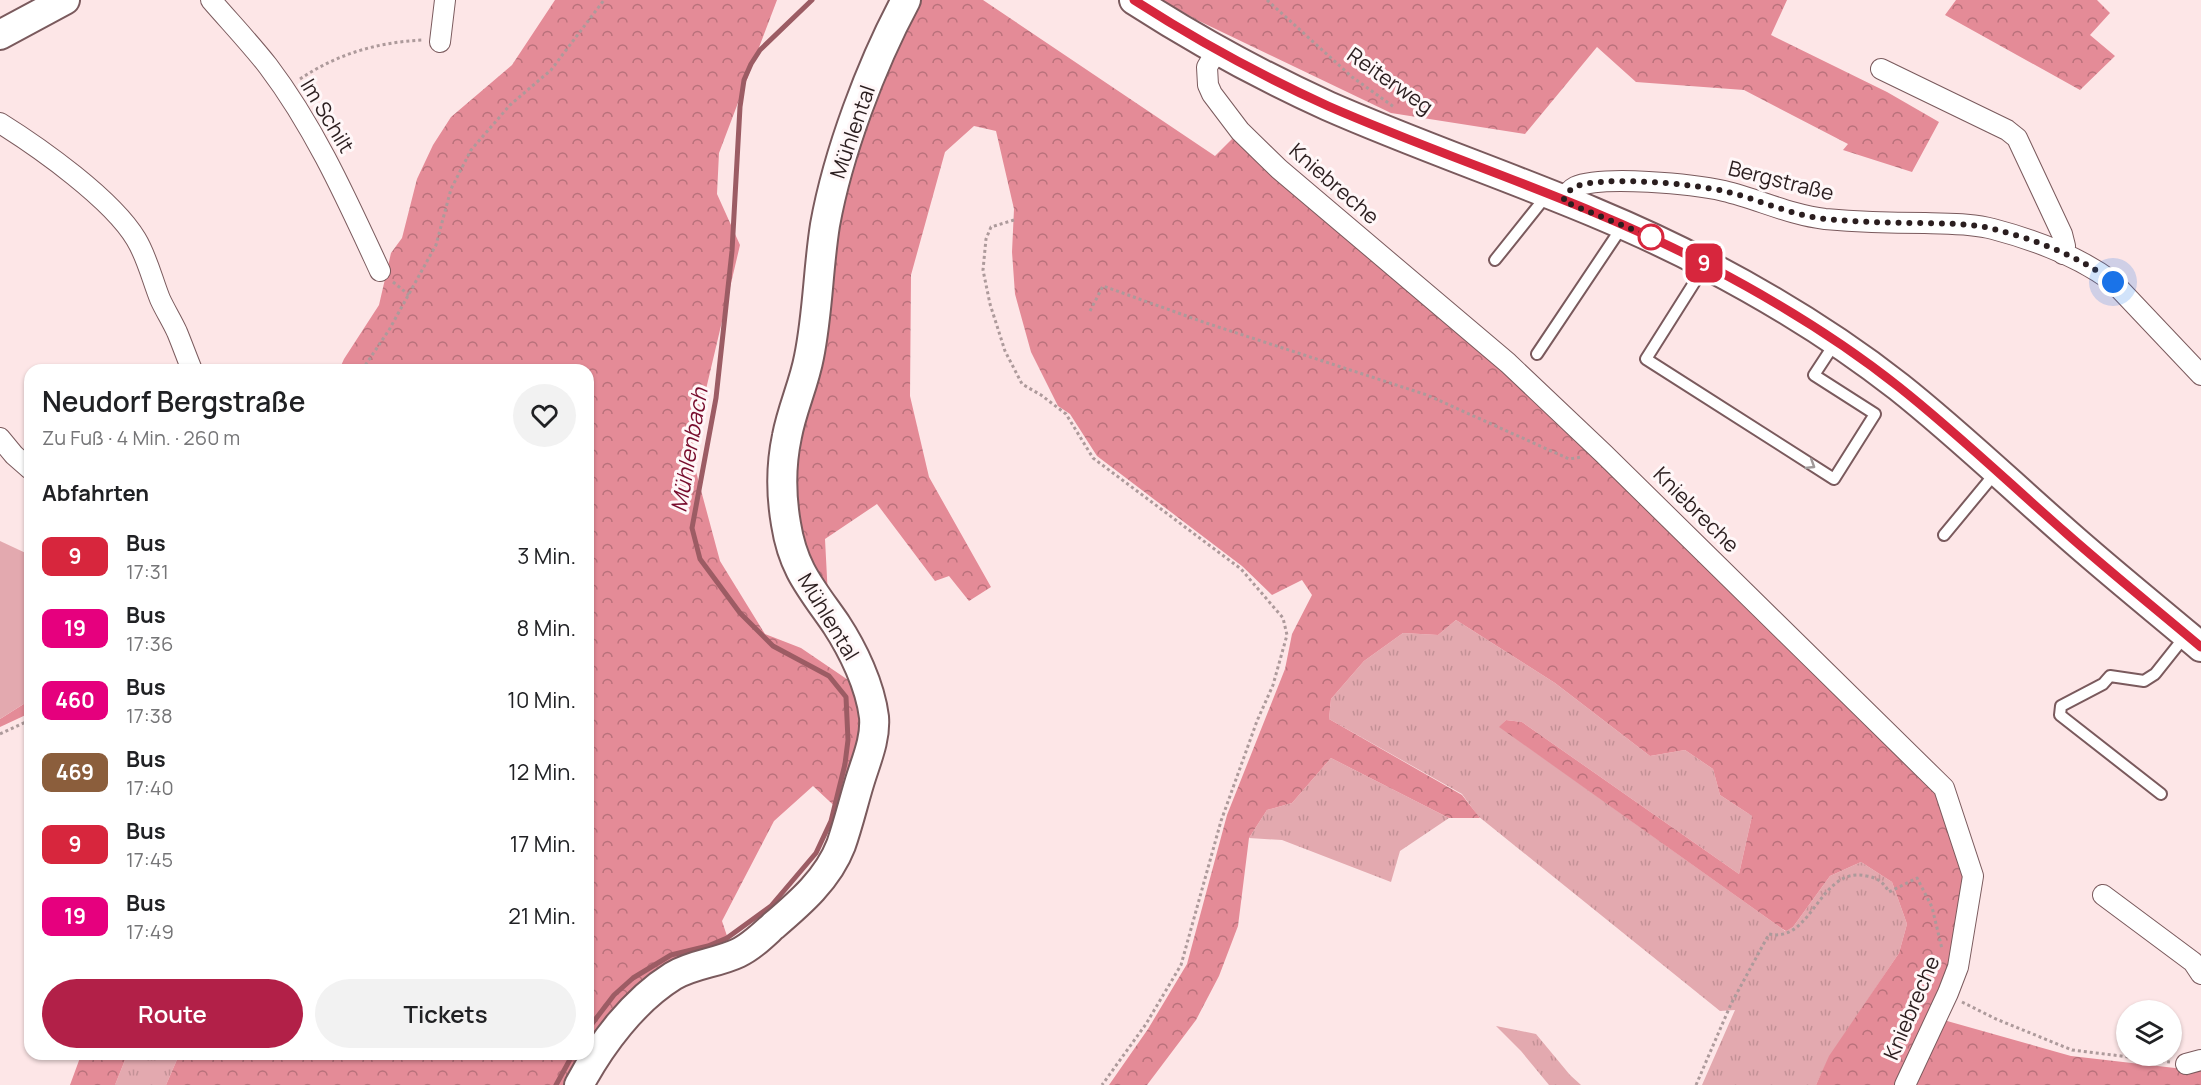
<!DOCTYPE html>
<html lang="de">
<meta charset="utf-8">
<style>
body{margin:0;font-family:Manrope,sans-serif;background:#f2f2f2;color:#202124;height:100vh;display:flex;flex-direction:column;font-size:22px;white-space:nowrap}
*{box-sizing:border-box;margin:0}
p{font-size:20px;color:#757577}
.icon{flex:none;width:33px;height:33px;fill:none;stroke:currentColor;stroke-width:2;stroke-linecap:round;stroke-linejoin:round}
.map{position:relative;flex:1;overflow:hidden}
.sheet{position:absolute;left:24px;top:364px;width:570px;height:696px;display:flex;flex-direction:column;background:#fff;border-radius:18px;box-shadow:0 2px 4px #0004}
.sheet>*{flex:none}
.badge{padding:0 12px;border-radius:9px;font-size:21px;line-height:39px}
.controls{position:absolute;left:2116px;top:1000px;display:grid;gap:12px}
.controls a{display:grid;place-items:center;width:66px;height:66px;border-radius:50%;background:#fff;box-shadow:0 2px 4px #0004;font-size:30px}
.you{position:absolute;width:30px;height:30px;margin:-15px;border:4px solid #fff;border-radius:50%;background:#1a73e8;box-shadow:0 0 0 9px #1a73e833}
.map>.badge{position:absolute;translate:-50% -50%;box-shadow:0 0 0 3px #fff}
h2{padding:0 18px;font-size:22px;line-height:54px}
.round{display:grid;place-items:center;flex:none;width:63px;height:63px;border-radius:32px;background:#f2f2f2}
.head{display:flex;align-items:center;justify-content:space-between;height:102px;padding:0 18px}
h1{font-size:28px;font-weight:600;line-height:45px}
.primary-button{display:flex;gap:12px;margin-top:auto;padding:12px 18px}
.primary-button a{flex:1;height:69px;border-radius:36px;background:#b22048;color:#fff;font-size:24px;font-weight:600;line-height:69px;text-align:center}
.primary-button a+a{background:#f2f2f2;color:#202124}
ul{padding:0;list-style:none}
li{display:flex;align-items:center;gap:18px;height:72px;padding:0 18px}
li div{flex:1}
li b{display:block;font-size:22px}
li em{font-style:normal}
li .badge{min-width:66px;font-weight:700;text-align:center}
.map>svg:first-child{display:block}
.grass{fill:url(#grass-tufts)}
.forest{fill:url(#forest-crowns)}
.garden{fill:#e3a9af}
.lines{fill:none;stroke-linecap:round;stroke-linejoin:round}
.stream{stroke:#9c5c64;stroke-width:5}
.lane-casing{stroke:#7a5a5d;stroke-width:14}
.street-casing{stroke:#7a5a5d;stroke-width:22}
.secondary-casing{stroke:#7a5a5d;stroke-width:32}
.path{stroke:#ad9a9b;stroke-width:3;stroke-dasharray:3 3;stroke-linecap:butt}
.lane{stroke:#fff;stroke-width:10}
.street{stroke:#fff;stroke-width:20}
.secondary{stroke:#fff;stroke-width:28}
.oneway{stroke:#a09a9a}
.line-casing{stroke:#fff;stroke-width:14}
.line{stroke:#d7263d;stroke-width:9}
.walk{stroke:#2b1e1f;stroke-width:6;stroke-dasharray:0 10.8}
.stop-dot{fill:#fff;stroke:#d7263d;stroke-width:3}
.labels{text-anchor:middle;stroke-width:6;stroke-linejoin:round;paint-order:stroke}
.street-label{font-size:21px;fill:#2b1e1f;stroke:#fff7f8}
.water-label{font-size:22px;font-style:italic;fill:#770b2c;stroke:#fff7f8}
</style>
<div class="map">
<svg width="2201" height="1085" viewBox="0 0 2201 1085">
<defs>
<pattern id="grass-tufts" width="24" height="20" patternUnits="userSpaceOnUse" patternTransform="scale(1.5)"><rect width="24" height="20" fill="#e3a9af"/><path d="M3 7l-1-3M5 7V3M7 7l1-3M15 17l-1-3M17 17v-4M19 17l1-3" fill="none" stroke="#c39196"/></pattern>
<pattern id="forest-crowns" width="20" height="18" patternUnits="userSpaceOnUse" patternTransform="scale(1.5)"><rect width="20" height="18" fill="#e48b97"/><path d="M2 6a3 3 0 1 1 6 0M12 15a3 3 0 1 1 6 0" fill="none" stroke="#b9717b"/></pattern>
</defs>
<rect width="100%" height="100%" fill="#fde6e7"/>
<g class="grass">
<polygon points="1456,620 1555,683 1650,756 1685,750 1713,769 1720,795 1752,816 1739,874 1522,722 1506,720 1500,727 1781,928 1785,931 1793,927 1830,876 1861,862 1892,882 1907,924 1899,953 1830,1056 1816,1085 1702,1085 1735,1010 1720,1011 1478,816 1462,794 1329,719 1331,699 1364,661 1403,633 1438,635"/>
<polygon points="1331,758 1449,818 1400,851 1391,882 1282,840 1249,838 1267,810 1292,803"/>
<polygon points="1496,1026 1536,1034 1570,1075 1581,1085 1549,1085 1521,1051"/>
<polygon points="127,1055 127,1054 179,1055 166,1085 115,1085"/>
</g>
<g class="forest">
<polygon points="555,0 777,0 719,153 717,194 740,245 691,453 720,561 765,634 801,648 857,686 865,710 843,814 813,786 774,821 722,921 732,951 687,965 571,1085 166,1085 179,1055 588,1054 588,370 339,370 344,359 379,305 391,253 402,238 417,179 433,145 451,117 512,65"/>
<polygon points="916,0 983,0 1215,156 1239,132 1506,370 1936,793 1964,878 1940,1019 2071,1056 2201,1071 2201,1085 1816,1085 1829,1056 1899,953 1907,924 1892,882 1861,862 1830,876 1793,927 1786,931 1781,928 1499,727 1506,720 1522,722 1739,874 1752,816 1720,795 1713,769 1685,750 1650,756 1555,683 1456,620 1438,635 1403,633 1364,661 1331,699 1329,719 1462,795 1480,818 1449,818 1331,758 1292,803 1267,810 1249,838 1238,926 1219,976 1196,1020 1147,1085 1109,1085 1148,1029 1187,964 1227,815 1285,669 1292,634 1312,595 1302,580 1272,595 1242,566 1097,456 1070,414 1058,406 1031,352 1015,294 1012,252 1014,209 996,131 974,126 945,152 911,275 910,396 929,477 991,587 969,601 949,576 935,581 877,504 825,539 828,597 810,570 792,493 828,259 856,142"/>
<polygon points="1162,0 1787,0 1771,35 1887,92 1939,122 1912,172 1843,150 1848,144 1744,90 1636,82 1597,47 1525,134 1391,113 1197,20"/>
<polygon points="1956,0 2097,0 2110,13 2090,35 2115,56 2080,90 1945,15"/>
<polygon points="30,700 30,713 0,727 0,719"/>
<polygon points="81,1055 81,1054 127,1055 115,1085 70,1085"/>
</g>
<polygon class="garden" points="0,541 30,555 30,700 0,719"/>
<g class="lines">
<g class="stream">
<polyline points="588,1029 614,995 633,978 671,955 708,946 727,938 771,906 816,853 831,821 845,764 848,740 846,697 829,676 773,646 740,613 700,559 692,528 716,398 732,251 740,107 744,80 751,64 760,50 812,0"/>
<polyline points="556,1085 573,1054"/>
</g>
<defs>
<g id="lane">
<polyline points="1495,260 1547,195"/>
<polyline points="1706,264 1646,359 1834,479 1875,414 1814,375 1835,343"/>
<polyline points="1537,354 1622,227"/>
<polyline points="1944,535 1997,471"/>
<polyline points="2161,794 2060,715 2061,706 2103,684 2110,676 2144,681 2155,674 2186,635"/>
</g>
<g id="street">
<path d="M211,0C230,22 250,43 268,66C315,128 347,200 380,271"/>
<polyline points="440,42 445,0"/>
<polyline points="1217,50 1207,67 1208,85 1212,94 1240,131 1279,169 1508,363 1604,454 1944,788 1973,876 1958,967 1948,993 1905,1085"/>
<polyline points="1881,69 2007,130 2017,138 2062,234 2065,246 2063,254"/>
<path d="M0,123C40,148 112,199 136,239C147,257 152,279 160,299C165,310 172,321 177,332C182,344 187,358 192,370"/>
<path d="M1563,201C1566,195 1569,190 1575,187C1602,175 1694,184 1724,191C1758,199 1790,215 1825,219C1858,222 1891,223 1925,223C1948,224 1971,223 1993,229C2035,240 2078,256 2113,282L2201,375"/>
<polyline points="0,438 14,455 30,469"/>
<polyline points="2103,895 2193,962 2201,974"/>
<polyline points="2186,1064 2201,1060"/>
</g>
<g id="secondary">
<path d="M1134,0C1196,40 1260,75 1328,106C1453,161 1586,201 1707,265C1774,300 1839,340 1899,387C1957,433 2010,484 2066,533C2110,572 2156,609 2201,647"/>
<polyline points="0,35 65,0"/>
<path d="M579,1085C601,1044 633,1001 673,976C693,964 717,963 738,953C751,947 762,936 773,926C800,903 828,879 841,845C848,825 853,804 859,784C865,763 876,740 874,717C870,685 853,650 836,624C811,588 793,569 786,524C781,495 781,464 787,436C792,409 804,384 809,357C818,313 818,269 825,225C838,153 871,65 906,0"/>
</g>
</defs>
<use href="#lane" class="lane-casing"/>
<use href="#street" class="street-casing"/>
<use href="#secondary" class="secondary-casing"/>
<g class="path">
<polyline points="1267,0 1352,77 1394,107"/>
<path d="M300,79C337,54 378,42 423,40"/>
<polyline points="1014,220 991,227 986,239 983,270 990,304 1005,351 1022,384 1041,395 1066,414 1093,458 1241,569 1283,618 1287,635 1273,685 1257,721 1221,821 1181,965 1146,1024 1102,1085"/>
<polyline points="393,282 409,295"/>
<polyline points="1090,311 1103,286 1206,323 1427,395 1569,459 1581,457"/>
<polyline points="362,370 389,330 436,245 451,189 471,150 510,105 551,70 604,0"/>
<polyline points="0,734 30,720"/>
<polyline points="1962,1002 1996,1019 2072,1050 2170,1062"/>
<path d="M1696,1085L1731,1004L1769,934C1813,944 1819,865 1867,876C1878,878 1884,883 1889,892L1917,878L1932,907L1942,949"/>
</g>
<use href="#lane" class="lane"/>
<use href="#street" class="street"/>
<use href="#secondary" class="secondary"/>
</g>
<defs><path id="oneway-chevron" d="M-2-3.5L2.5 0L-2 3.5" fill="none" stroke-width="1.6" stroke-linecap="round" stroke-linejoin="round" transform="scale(1.5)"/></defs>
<use class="oneway" href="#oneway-chevron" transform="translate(1811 465) rotate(32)"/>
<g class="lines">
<defs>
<path id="line" d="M1134,0C1196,40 1260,75 1328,106C1453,161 1586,201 1707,265C1774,300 1840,340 1899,387C1957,433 2010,484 2066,533C2110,572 2156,609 2201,647"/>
</defs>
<use href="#line" class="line-casing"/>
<use href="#line" class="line"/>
<path class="walk" d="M1651,237L1563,201C1566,195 1569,190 1575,187C1602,175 1693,184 1724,191C1758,199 1790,215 1825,219C1858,222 1891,223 1925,223C1948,224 1971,223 1993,229C2034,239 2079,256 2113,282"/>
</g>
<circle class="stop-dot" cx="1651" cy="237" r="12"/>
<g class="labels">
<g class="street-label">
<text transform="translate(1390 81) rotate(35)" y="7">Reiterweg</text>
<text transform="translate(327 116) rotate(59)" y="7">Im Schilt</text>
<text transform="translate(853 132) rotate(-71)" y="7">Mühlental</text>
<text transform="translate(1781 181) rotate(14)" y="7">Bergstraße</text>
<text transform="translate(1334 184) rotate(41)" y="7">Kniebreche</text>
<text transform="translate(1696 510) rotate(45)" y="7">Kniebreche</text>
<text transform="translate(828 617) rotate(59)" y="7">Mühlental</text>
<text transform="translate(1912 1008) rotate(-67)" y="7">Kniebreche</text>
</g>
<g class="water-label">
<text transform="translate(689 450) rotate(-80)" y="8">Mühlenbach</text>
</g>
</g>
</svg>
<div class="controls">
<a><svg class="icon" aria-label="layers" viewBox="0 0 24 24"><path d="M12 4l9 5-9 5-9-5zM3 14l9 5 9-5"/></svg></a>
</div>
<div class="you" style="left:2113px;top:282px"></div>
<b class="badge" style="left:1704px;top:263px;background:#d7263d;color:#fff">9</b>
<section class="sheet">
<div class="head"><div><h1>Neudorf Bergstraße</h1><p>Zu Fuß · 4 Min. · 260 m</p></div><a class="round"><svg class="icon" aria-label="heart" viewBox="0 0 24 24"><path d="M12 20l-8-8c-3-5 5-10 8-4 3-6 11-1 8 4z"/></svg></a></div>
<h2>Abfahrten</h2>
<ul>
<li><span class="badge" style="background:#d7263d;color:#fff">9</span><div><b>Bus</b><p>17:31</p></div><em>3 Min.</em></li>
<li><span class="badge" style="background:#e6007e;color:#fff">19</span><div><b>Bus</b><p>17:36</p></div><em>8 Min.</em></li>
<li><span class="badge" style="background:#e5007d;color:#fff">460</span><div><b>Bus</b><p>17:38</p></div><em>10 Min.</em></li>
<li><span class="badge" style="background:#8b5e3c;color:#fff">469</span><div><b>Bus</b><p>17:40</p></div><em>12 Min.</em></li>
<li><span class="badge" style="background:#d7263d;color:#fff">9</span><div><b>Bus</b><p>17:45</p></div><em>17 Min.</em></li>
<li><span class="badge" style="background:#e6007e;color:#fff">19</span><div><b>Bus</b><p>17:49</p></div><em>21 Min.</em></li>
</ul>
<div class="primary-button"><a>Route</a><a>Tickets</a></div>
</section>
</div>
